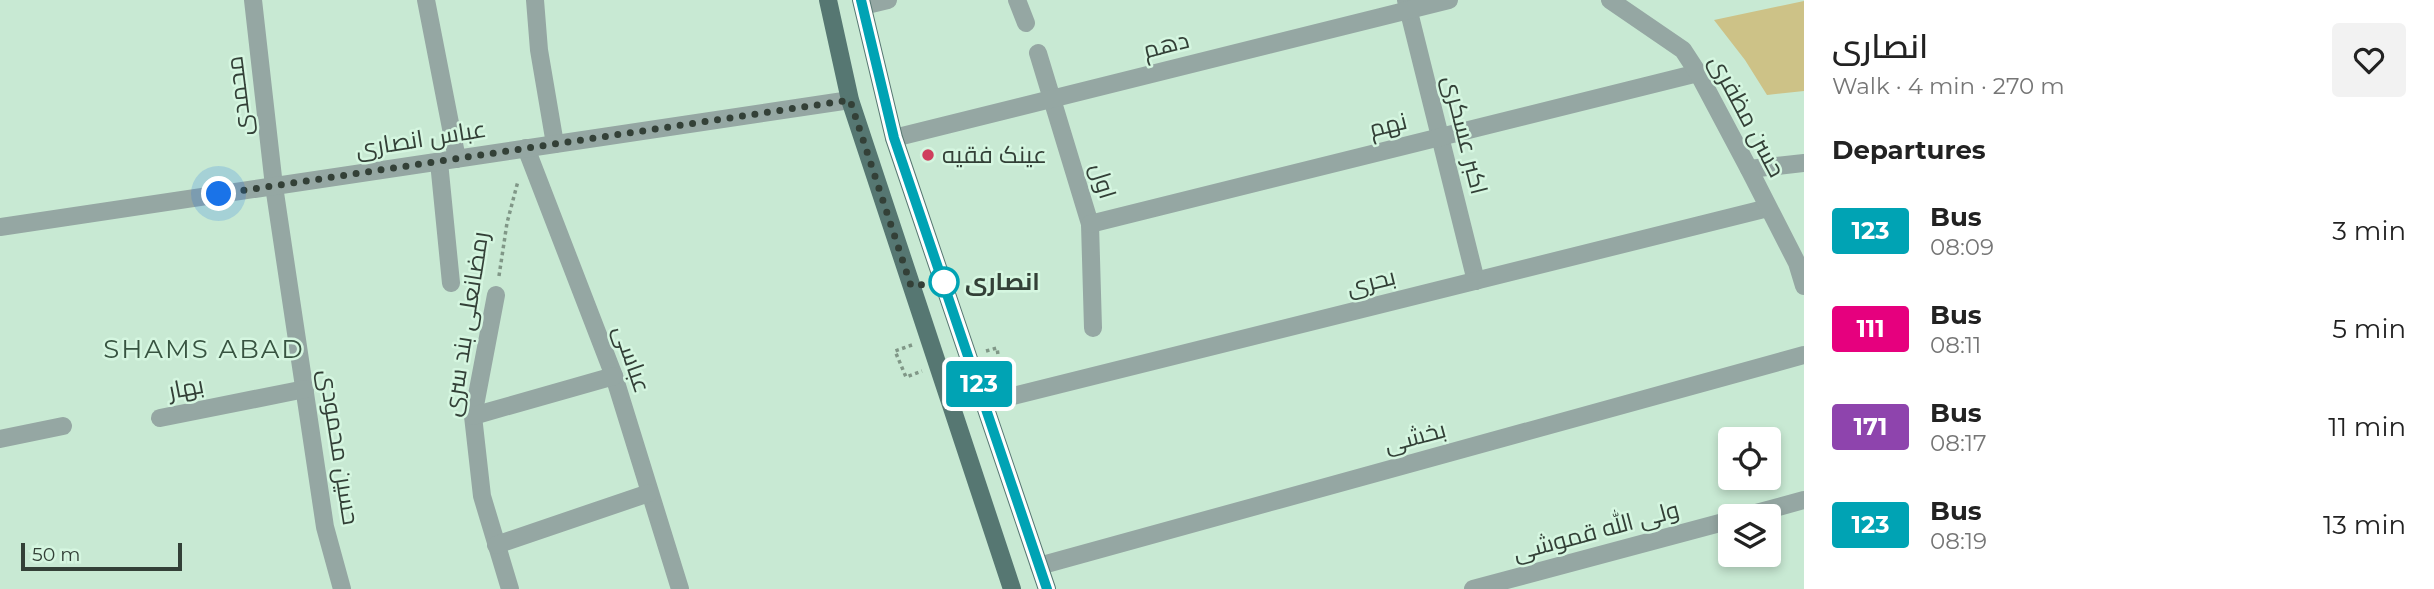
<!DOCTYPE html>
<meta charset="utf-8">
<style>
body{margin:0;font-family:Montserrat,Cairo,sans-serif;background:#f2f2f2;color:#222;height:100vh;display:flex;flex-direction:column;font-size:26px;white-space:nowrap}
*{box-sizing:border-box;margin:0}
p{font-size:23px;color:#767676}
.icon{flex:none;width:38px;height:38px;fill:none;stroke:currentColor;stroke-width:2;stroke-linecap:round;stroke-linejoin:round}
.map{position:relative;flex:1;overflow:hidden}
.drawer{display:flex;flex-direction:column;background:#fff;width:630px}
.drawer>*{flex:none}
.badge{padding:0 14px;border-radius:5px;font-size:24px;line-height:46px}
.controls{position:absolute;left:1718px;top:427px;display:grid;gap:14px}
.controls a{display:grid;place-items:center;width:63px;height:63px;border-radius:7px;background:#fff;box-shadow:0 4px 10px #0003;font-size:35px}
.scale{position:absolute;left:21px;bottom:18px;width:161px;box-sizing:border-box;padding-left:7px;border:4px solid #334037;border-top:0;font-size:19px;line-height:24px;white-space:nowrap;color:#334037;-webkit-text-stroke:5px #d5f6e0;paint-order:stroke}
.you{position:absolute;width:35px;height:35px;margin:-18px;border:5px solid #fff;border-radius:50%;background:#1a73e8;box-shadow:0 0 0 10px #1a73e833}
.map>.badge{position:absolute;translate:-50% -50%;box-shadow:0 0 0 4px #fff}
h2{padding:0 28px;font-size:26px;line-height:63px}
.round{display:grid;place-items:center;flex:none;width:74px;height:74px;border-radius:7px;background:#f2f2f2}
.overview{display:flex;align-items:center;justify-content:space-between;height:119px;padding:0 28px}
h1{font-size:33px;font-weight:600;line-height:52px}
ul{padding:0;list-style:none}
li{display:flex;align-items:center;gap:21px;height:98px;padding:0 28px}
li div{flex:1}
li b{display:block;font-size:26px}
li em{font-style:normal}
li .badge{min-width:77px;font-weight:700;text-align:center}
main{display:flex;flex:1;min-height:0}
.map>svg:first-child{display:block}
.green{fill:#cdc287}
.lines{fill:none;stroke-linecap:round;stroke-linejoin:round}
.path{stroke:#809787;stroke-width:3.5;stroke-dasharray:3.5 3.5;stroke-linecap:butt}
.minor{stroke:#95a7a3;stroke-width:18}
.tertiary{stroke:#95a7a3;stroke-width:18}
.primary{stroke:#567772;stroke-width:18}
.line-casing{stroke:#fff;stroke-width:16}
.line{stroke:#00a3b4;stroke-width:10}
.walk{stroke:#334037;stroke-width:7;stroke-dasharray:0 12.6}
.poi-dot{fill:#cf3f5d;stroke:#d5f6e0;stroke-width:2.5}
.stop-dot{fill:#fff;stroke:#00a3b4;stroke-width:3.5}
.labels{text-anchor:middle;stroke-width:5;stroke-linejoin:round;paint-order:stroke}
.street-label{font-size:24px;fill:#334037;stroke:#d5f6e0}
.poi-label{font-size:24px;fill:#334037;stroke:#d5f6e0;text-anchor:start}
.stop-label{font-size:24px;font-weight:bold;fill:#334037;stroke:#d5f6e0;text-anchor:start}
.neighbourhood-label{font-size:26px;letter-spacing:2px;fill:#375340;stroke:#d5f6e0}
</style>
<main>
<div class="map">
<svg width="1804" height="589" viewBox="0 0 1804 589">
<rect width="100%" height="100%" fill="#c8e9d3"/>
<polygon class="green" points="1804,1 1804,91 1767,95 1745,60 1714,20"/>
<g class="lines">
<g class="path">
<polyline points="499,276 507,223 518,181"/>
<polyline points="912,345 895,351 906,377 922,371"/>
<polyline points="986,351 997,348 1001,375 999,380"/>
</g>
<g class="minor">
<polyline points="253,0 274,186 325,527 342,589"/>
<polyline points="426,0 457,159"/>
<polyline points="535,0 539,50 555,144"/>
<polyline points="1017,0 1026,23"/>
<polyline points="1406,0 1476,281"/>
<polyline points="863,6 888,0"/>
<polyline points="1038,53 1090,224 1093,328"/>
<polyline points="894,138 1449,0"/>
<polyline points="526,148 614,376 680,589"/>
<polyline points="439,162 451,283"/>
<polyline points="1749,169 1804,163"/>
<polyline points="1090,224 1698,73"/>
<polyline points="496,295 473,416 482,496 510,589"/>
<polyline points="985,403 1768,208"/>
<polyline points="473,416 614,376"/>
<polyline points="160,418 305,389"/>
<polyline points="0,439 63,426"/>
<polyline points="1745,516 1804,500"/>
<polyline points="496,545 649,493"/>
<polyline points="1039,566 1804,355"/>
<polyline points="1473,589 1731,520"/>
</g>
<g class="tertiary">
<polyline points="1610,0 1683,50 1698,73 1749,169 1797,263 1804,286"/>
<polyline points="0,227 850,100"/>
</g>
<g class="primary">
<polyline points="828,0 850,100 1012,589"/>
<polyline points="861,0 894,138 1047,589"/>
</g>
</g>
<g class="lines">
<defs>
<polyline id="line" points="861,0 894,138 1047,589"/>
</defs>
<use href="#line" class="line-casing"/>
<use href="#line" class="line"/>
<polyline class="walk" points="219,194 850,100 911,286 944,282"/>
</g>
<circle class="poi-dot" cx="928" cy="155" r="7"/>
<circle class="stop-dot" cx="944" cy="282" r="14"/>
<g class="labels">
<g class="street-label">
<text transform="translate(1166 45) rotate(-14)" y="8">دهم</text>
<text transform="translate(239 96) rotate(-97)" y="8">محمدی</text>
<text transform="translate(1747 116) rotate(62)" y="8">حسن مظفری</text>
<text transform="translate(1388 125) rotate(-14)" y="8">نهم</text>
<text transform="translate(1465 135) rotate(76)" y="8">اکبر عسکری</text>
<text transform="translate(421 139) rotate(-9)" y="8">عباس انصاری</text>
<text transform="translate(1103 181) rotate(73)" y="8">اول</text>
<text transform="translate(1371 282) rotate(-14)" y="8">بحری</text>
<text transform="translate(466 324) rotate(-81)" y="8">رمضانعلی بند سری</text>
<text transform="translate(632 359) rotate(71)" y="8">عباسی</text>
<text transform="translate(186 388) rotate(-11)" y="8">بهار</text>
<text transform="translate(1415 437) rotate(-15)" y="8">بخشی</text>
<text transform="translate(339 447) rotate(81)" y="8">حسین محمودی</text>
<text transform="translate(1596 531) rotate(-15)" y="8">ولی الله قموشی</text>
</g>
<g class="poi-label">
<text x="942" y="163">عینک فقیه</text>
</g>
<g class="stop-label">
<text x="965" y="290">انصاری</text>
</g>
<g class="neighbourhood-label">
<text x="204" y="358">SHAMS ABAD</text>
</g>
</g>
</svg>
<div class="controls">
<a><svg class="icon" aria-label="locate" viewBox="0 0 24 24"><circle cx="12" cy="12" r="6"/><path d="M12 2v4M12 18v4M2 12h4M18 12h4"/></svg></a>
<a><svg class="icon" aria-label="layers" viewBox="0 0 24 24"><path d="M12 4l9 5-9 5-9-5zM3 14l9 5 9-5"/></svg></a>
</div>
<div class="scale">50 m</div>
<div class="you" style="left:219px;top:194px"></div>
<b class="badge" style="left:979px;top:384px;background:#00a3b4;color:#fff">123</b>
</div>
<section class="drawer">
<div class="overview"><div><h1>انصاری</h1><p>Walk · 4 min · 270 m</p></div><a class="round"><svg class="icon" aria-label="heart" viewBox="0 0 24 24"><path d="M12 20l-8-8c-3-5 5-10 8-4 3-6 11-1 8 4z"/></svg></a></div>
<h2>Departures</h2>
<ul>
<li><span class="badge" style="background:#00a3b4;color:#fff">123</span><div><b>Bus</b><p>08:09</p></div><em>3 min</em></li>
<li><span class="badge" style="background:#e6007e;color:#fff">111</span><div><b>Bus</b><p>08:11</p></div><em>5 min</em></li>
<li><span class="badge" style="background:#8e44ad;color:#fff">171</span><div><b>Bus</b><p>08:17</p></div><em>11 min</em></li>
<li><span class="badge" style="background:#00a3b4;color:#fff">123</span><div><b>Bus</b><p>08:19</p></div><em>13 min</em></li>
</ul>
</section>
</main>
